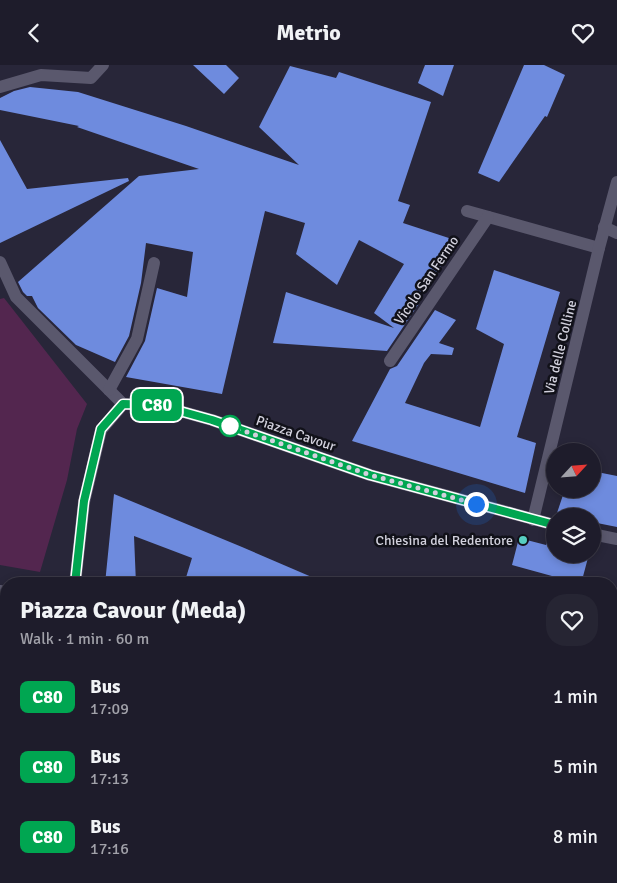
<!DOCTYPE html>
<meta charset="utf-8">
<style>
body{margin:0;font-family:Signika,sans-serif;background:#262533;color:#f1f3f6;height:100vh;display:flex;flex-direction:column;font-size:19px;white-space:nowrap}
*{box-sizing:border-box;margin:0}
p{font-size:16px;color:#a1a1a9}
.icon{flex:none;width:28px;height:28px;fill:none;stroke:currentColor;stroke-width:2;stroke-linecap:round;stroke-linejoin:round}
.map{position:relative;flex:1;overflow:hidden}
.details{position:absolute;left:0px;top:512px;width:618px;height:306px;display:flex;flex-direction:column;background:#1e1c2b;border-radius:20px 20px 0 0;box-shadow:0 2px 8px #0003,0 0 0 1px #3c3a47}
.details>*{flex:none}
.badge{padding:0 10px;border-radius:8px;font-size:18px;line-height:32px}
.needle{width:32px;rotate:64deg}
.controls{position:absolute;left:546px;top:378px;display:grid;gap:10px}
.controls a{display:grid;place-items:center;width:55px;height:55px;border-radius:50%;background:#1e1c2b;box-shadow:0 2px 8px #0003,0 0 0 1px #3c3a47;font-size:25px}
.you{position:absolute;width:25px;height:25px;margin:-12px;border:4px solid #fff;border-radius:50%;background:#1a73e8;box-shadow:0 0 0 8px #1a73e833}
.map>.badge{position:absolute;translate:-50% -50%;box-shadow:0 0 0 2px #fff}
.round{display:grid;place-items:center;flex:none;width:52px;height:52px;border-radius:20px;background:#262533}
.summary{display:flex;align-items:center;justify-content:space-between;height:85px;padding:0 20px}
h1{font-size:24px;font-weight:800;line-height:38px}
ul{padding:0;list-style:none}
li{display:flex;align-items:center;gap:15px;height:70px;padding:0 20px}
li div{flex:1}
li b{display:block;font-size:19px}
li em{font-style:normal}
li .badge{min-width:55px;font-weight:700;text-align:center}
header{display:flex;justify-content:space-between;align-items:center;height:65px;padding:0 20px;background:#1e1c2b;font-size:22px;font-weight:800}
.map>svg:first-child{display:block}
.green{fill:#53264f}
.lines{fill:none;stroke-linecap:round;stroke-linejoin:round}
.river{stroke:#215e91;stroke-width:49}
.building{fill:#6e8bde}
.minor{stroke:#5a586d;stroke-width:12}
.line-casing{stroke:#fff;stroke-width:11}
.line{stroke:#00a651;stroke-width:8}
.walk{stroke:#d2d1dd;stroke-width:5;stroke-dasharray:0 9}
.stop-dot{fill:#fff;stroke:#00a651;stroke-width:2.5}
.poi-dot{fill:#57cec1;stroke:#111119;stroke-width:2}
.labels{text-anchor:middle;stroke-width:5;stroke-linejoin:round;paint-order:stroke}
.street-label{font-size:14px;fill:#d2d1dd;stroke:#111119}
.poi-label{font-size:14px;fill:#d2d1dd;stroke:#111119;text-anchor:end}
</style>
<header><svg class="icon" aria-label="back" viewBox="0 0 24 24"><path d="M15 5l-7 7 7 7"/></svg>Metrio<svg class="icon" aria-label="heart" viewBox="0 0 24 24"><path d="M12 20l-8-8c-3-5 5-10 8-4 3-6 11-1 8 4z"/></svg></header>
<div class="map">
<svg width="617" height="818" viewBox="0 0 617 818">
<rect width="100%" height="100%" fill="#282639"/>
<polygon class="green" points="4,233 87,339 77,364 67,415 40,507 0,500 0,234"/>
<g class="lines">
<g class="river">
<polyline points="611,727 617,723"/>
<polyline points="0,782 6,781"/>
</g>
</g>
<g class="building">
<polygon points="193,0 226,0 239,13 224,29"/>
<polygon points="425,0 454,0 443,31 418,18"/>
<polygon points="524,0 544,0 565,10 547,52 545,51 499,117 478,108"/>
<polygon points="290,1 336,13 339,7 431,37 398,136 410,140 403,158 458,176 417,236 420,237 387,286 273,278 286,227 394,263 374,248 404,199 359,175 337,220 296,189 305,158 265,146 222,329 126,312 145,276 157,223 187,232 193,187 146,178 141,218 129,271 115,297 76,280 38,243 32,231 27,231 23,227 18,217 139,111 199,104 77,62 79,61 0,45 0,33 14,26 30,22 78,27 186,61 299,100 259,62"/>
<polygon points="0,75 27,124 128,113 129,116 0,178"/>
<polygon points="494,205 560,227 517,372 536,378 525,428 352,376 390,304 397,301 435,245 456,255 439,278 454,283 452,290 431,289 424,298 405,338 480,362 504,279 476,264"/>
<polygon points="592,406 617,411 617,462 597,458 596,462 592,461 592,451 556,451 565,424 592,424"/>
<polygon points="114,429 242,482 328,519 184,519 192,493 134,471 136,519 105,519"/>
<polygon points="551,467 555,468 555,489 589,489 581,519 512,500 519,473 546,480"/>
</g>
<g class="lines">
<g class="minor">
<polyline points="0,22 41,10 91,13 103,0"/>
<polyline points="467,146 599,183"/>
<polyline points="604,162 617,168"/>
<polyline points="0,197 16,232 123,339"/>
<polyline points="390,296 488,152"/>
<polyline points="109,325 137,274 154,198"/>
<polyline points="123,339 158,340 212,355 370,410 555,460"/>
<polyline points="533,455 599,183 617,117"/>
<polyline points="592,469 617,474"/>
<polyline points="75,519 84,437 101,365 123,339"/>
<polyline points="0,526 6,527"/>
<polyline points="0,651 6,651"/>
<polyline points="36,818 37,812"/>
</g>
</g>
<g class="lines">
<defs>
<polyline id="line" points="75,519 84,436 101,364 123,339 158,340 212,355 370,410 555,460"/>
</defs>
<use href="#line" class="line-casing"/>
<use href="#line" class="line"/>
<polyline class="walk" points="230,361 370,410 476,439"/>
</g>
<circle class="stop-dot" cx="230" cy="361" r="10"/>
<circle class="poi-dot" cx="523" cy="475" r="5"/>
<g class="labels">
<g class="street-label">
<text transform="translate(426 215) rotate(-56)" y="5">Vicolo San Fermo</text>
<text transform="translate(560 282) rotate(-76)" y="5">Via delle Colline</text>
<text transform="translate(296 368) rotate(19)" y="5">Piazza Cavour</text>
</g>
<g class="poi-label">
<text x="513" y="480">Chiesina del Redentore</text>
</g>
</g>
</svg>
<div class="controls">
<a><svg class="needle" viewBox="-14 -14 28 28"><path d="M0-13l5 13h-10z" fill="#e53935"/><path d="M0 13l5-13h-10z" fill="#a1a1a9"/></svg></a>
<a><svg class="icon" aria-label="layers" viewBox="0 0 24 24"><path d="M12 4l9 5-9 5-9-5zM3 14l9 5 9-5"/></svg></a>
</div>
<div class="you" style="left:476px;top:439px"></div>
<b class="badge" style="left:157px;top:340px;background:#00a651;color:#fff">C80</b>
<section class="details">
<div class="summary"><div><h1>Piazza Cavour (Meda)</h1><p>Walk · 1 min · 60 m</p></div><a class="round"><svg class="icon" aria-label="heart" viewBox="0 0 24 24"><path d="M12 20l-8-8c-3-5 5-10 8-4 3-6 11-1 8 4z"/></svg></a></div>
<ul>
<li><span class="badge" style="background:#00a651;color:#fff">C80</span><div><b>Bus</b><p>17:09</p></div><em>1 min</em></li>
<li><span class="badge" style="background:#00a651;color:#fff">C80</span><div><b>Bus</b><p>17:13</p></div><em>5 min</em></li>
<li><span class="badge" style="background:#00a651;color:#fff">C80</span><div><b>Bus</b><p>17:16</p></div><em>8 min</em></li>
</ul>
</section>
</div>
